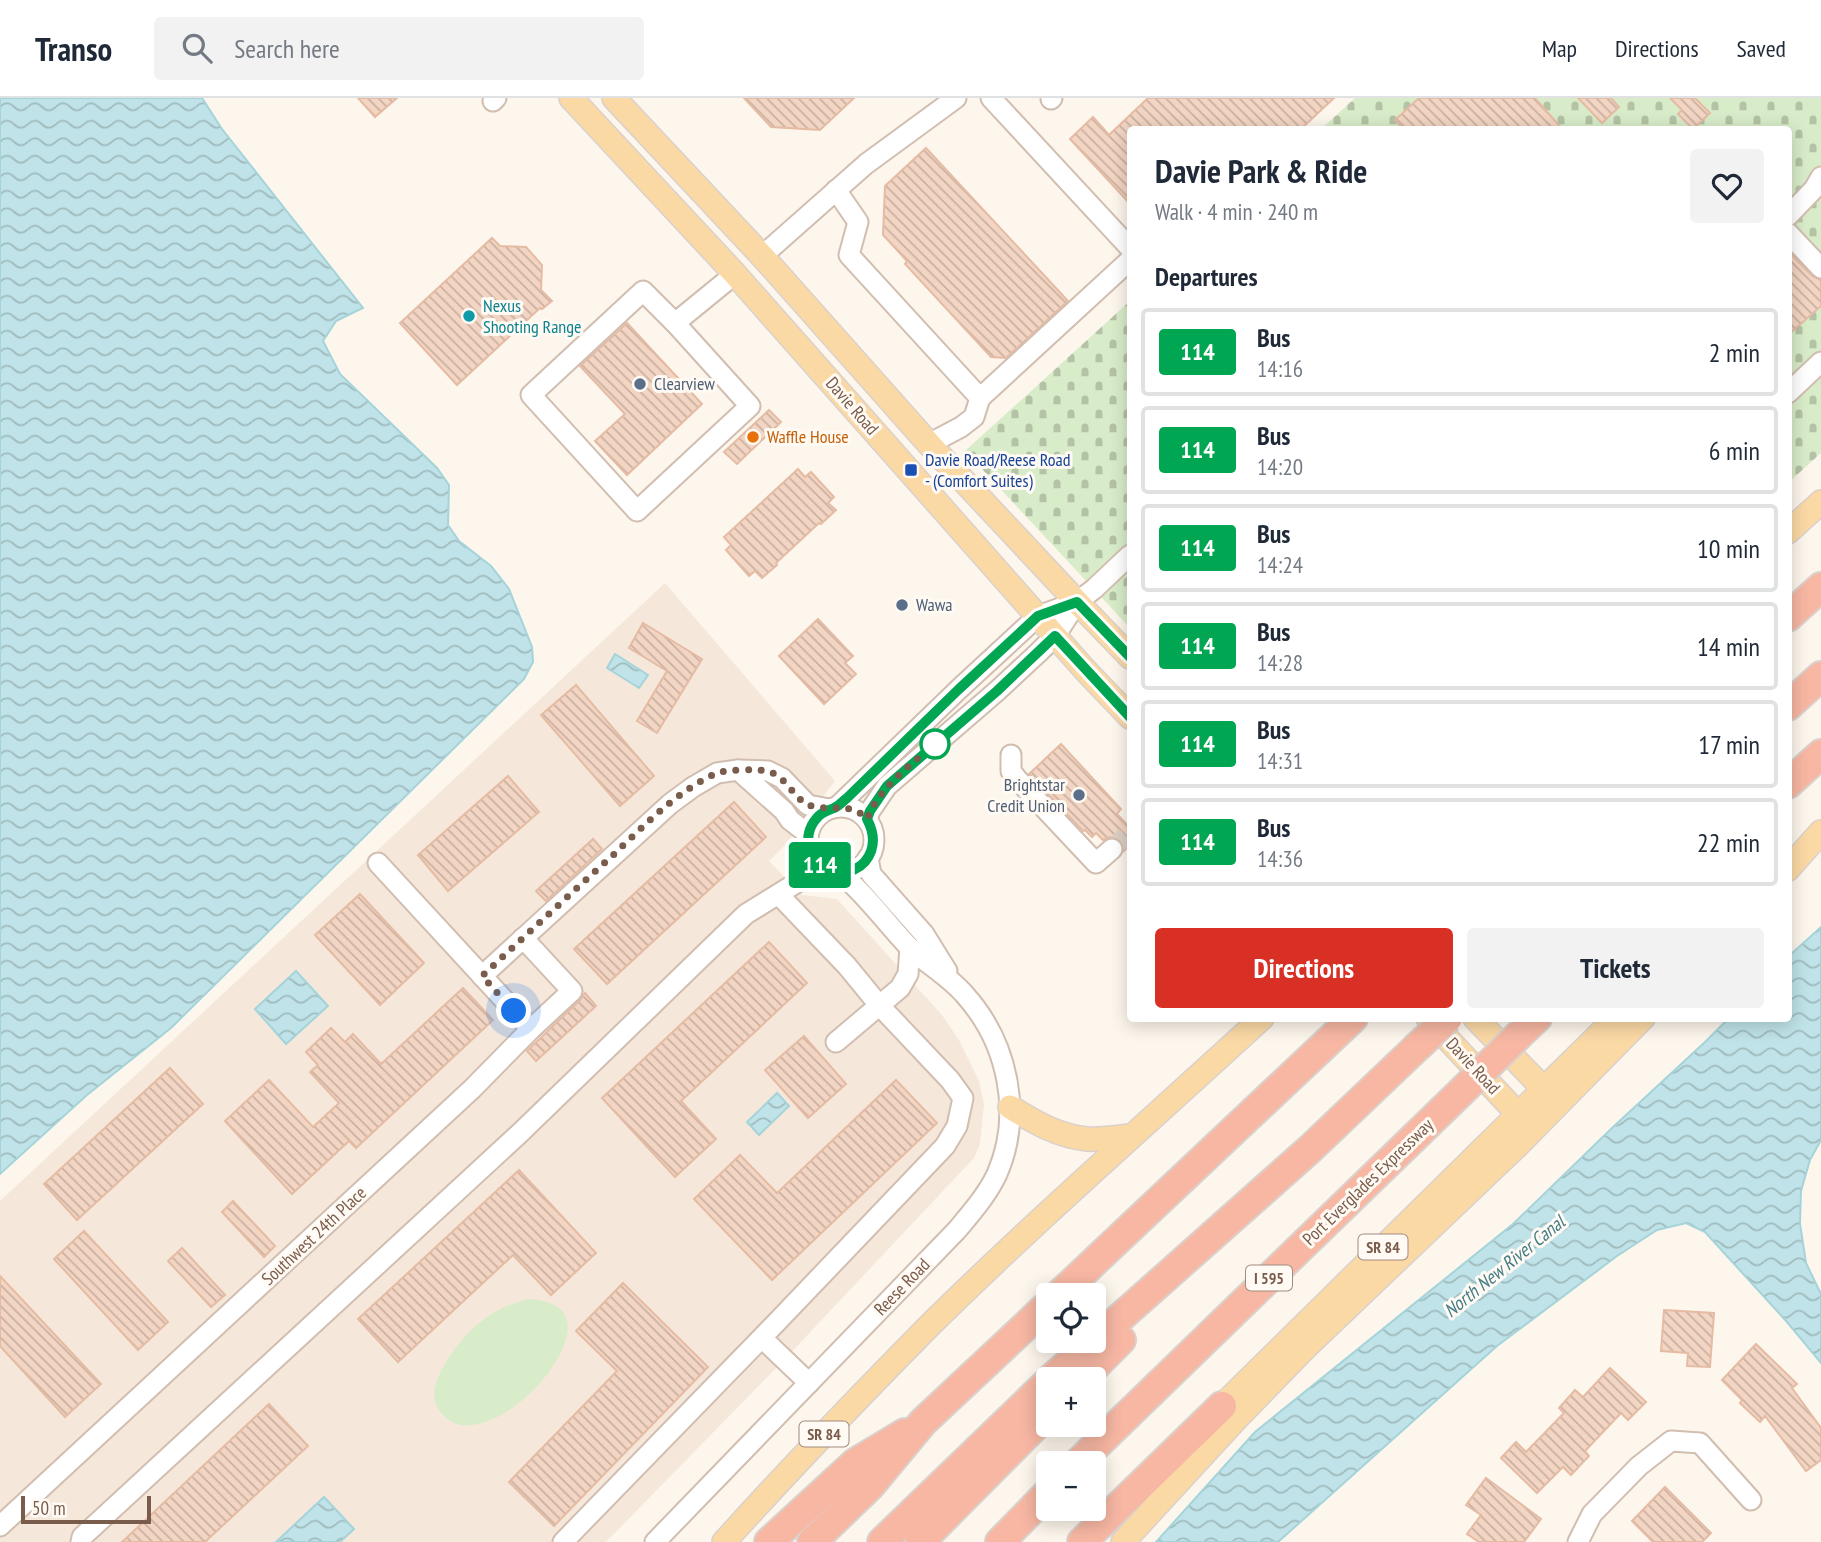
<!DOCTYPE html>
<meta charset="utf-8">
<style>
body{margin:0;font-family:"PT Sans Narrow",sans-serif;background:#f2f2f3;color:#1f2937;height:100vh;display:flex;flex-direction:column;font-size:26px;white-space:nowrap}
*{box-sizing:border-box;margin:0}
p{font-size:23px;color:#747a83}
.icon{flex:none;width:38px;height:38px;fill:none;stroke:currentColor;stroke-width:2;stroke-linecap:round;stroke-linejoin:round}
.map{position:relative;flex:1;overflow:hidden}
.sheet{position:absolute;left:1127px;top:28px;width:665px;height:896px;display:flex;flex-direction:column;background:#fff;border-radius:7px;box-shadow:0 4px 18px #0003}
.sheet>*{flex:none}
.badge{padding:0 14px;border-radius:5px;font-size:24px;line-height:46px}
.fabs{position:absolute;left:1036px;top:1185px;display:grid;gap:14px}
.fabs a{display:grid;place-items:center;width:70px;height:70px;border-radius:7px;background:#fff;box-shadow:0 4px 18px #0003;font-size:35px}
.scale{position:absolute;left:21px;bottom:18px;width:130px;box-sizing:border-box;padding-left:7px;border:4px solid #7a5c4d;border-top:0;font-size:19px;line-height:24px;white-space:nowrap;color:#7a5c4d;-webkit-text-stroke:5px #fffaf3;paint-order:stroke}
.you{position:absolute;width:35px;height:35px;margin:-18px;border:5px solid #fff;border-radius:50%;background:#1a73e8;box-shadow:0 0 0 10px #1a73e833}
.map>.badge{position:absolute;translate:-50% -50%;box-shadow:0 0 0 4px #fff}
h2{padding:0 28px;font-size:26px;line-height:63px}
.round{display:grid;place-items:center;flex:none;width:74px;height:74px;border-radius:7px;background:#f2f2f3}
.head{display:flex;align-items:center;justify-content:space-between;height:119px;padding:0 28px}
h1{font-size:33px;font-weight:700;line-height:52px}
.cta{display:flex;gap:14px;margin-top:auto;padding:14px 28px}
.cta a{flex:1;height:80px;border-radius:7px;background:#d93025;color:#fff;font-size:28px;font-weight:700;line-height:80px;text-align:center}
.cta a+a{background:#f2f2f3;color:#1f2937}
ul{padding:0;list-style:none}
li{display:flex;align-items:center;gap:21px;height:88px;margin:0 14px 10px;padding:0 14px;border:4px solid #e0e1e3;border-radius:7px}
li div{flex:1}
li b{display:block;font-size:26px}
li em{font-style:normal}
li .badge{min-width:77px;font-weight:700;text-align:center}
header{display:flex;align-items:center;gap:42px;box-sizing:border-box;height:98px;padding:0 35px;background:#fff;border-bottom:2px solid #e0e1e3}
header strong{font-size:33px}
nav{display:flex;gap:38px;margin-inline-start:auto;font-size:24px}
.search{width:490px;height:63px;background:#f2f2f3;display:flex;align-items:center;gap:18px;box-sizing:border-box;padding:0 24px;border-radius:7px;color:#747a83;font-size:26px}
.map>svg:first-child{display:block}
.residential{fill:#f5e8da}
.grass{fill:#d8ecc9}
.cemetery{fill:url(#cemetery-stones)}
.water{fill:url(#water-waves);stroke:#a5d3da;stroke-width:2}
.building{fill:url(#building-back-hatch);stroke:#e6bba3;stroke-width:2}
.lines{fill:none;stroke-linecap:round;stroke-linejoin:round}
.minor-tunnel{stroke:#dcd0c4;stroke-width:19;stroke-dasharray:19 10;stroke-linecap:butt}
.minor-casing{stroke:#d1beb0;stroke-width:23}
.major-casing{stroke:#dad1cd;stroke-width:26}
.highway-casing{stroke:#dad1cd;stroke-width:32}
.minor{stroke:#fff;stroke-width:19}
.major{stroke:#fbd9a5;stroke-width:23}
.highway{stroke:#f7b7a3;stroke-width:28}
.highway-bridge-casing{stroke:#dad1cd;stroke-width:32;stroke-linecap:butt}
.highway-bridge{stroke:#f7b7a3;stroke-width:28}
.line-casing{stroke:#fff;stroke-width:16}
.line{stroke:#00a651;stroke-width:10}
.walk{stroke:#7a5c4d;stroke-width:7;stroke-dasharray:0 12.6}
.culture-dot{fill:#0f9aa8;stroke:#fffaf3;stroke-width:2.5}
.service-dot{fill:#5c6f8a;stroke:#fffaf3;stroke-width:2.5}
.food-dot{fill:#e8710a;stroke:#fffaf3;stroke-width:2.5}
.transit-dot{fill:#1a4fb4;stroke:#fffaf3;stroke-width:2.5}
.stop-dot{fill:#fff;stroke:#00a651;stroke-width:3.5}
.labels{text-anchor:middle;stroke-width:6;stroke-linejoin:round;paint-order:stroke}
.shield{fill:#fffaf3;stroke:#a28b7f;stroke-width:2}
.shield-label{font-size:16px;font-weight:bold;fill:#7a5c4d}
.culture-label{font-size:18px;fill:#0d838f;stroke:#fffaf3;text-anchor:start}
.service-label{font-size:18px;fill:#4e5e75;stroke:#fffaf3;text-anchor:start}
.street-label{font-size:18px;fill:#7a5c4d;stroke:#fffaf3}
.food-label{font-size:18px;fill:#c56008;stroke:#fffaf3;text-anchor:start}
.transit-label{font-size:18px;fill:#164399;stroke:#fffaf3;text-anchor:start}
.water-label{font-size:19px;font-style:italic;fill:#437c86;stroke:#fffaf3}
</style>
<header>
<strong>Transo</strong>
<div class="search"><svg class="icon" aria-label="search" viewBox="0 0 24 24"><circle cx="10" cy="10" r="6"/><path d="M15 15l6 6"/></svg>Search here</div>
<nav><a>Map</a><a>Directions</a><a>Saved</a></nav>
</header>
<div class="map">
<svg width="1821" height="1444" viewBox="0 0 1821 1444">
<defs>
<pattern id="cemetery-stones" width="16" height="16" patternUnits="userSpaceOnUse" patternTransform="scale(1.75)"><rect width="16" height="16" fill="#d8ecc9"/><path d="M2 7V4a2 2 0 0 1 4 0v3zM10 15v-3a2 2 0 0 1 4 0v3z" fill="#b4c2a5"/></pattern>
<pattern id="water-waves" width="16" height="10" patternUnits="userSpaceOnUse" patternTransform="scale(1.75)"><rect width="16" height="10" fill="#bfe3e8"/><path d="M0 5q4-4 8 0t8 0" fill="none" stroke="#a0bbbe"/></pattern>
<pattern id="building-back-hatch" width="6" height="6" patternUnits="userSpaceOnUse" patternTransform="scale(1.75)"><rect width="6" height="6" fill="#f3d5c3"/><path d="M-1 5l2 2M0 0l6 6M5-1l2 2" fill="none" stroke="#cab0a1"/></pattern>
</defs>
<rect width="100%" height="100%" fill="#fdf6ec"/>
<polygon class="residential" points="665,485 835,683 788,744 769,763 802,797 837,801 942,917 959,942 979,983 984,1006 980,1046 974,1060 784,1262 606,1444 0,1444 0,1103"/>
<path class="grass" d="M530,1201C604,1206 552,1280 520,1304C507,1315 489,1325 472,1327C462,1329 450,1325 443,1317C440,1314 436,1308 435,1303C429,1281 461,1239 478,1226C492,1214 512,1204 530,1201Z"/>
<g class="cemetery">
<polygon points="1355,0 1821,0 1821,355 1789,384 1788,32 1320,32"/>
<polygon points="1130,203 1130,530 965,353"/>
</g>
<g class="water">
<polygon points="0,0 202,0 222,31 363,210 336,223 323,243 340,276 437,370 449,387 448,427 459,443 491,468 509,491 532,549 533,564 524,581 171,930 87,997 0,1076"/>
<polygon points="615,556 648,577 639,590 607,570"/>
<polygon points="1821,829 1821,1042 1810,1062 1801,1093 1800,1126 1806,1165 1821,1196 1821,1265 1787,1224 1705,1134 1686,1125 1657,1132 1617,1158 1497,1248 1278,1444 1156,1444 1255,1334 1513,1126 1612,1030 1705,944 1728,921 1788,920 1789,858"/>
<polygon points="296,873 328,908 286,946 255,911"/>
<polygon points="777,995 789,1008 759,1037 747,1024"/>
<polygon points="324,1399 354,1431 340,1444 276,1444"/>
</g>
<g class="building">
<polygon points="358,0 397,0 375,19"/>
<polygon points="744,0 854,0 820,32 771,29"/>
<polygon points="1148,0 1334,0 1300,32 1130,32 1130,106 1070,41 1093,19 1109,37"/>
<polygon points="1419,0 1535,0 1563,32 1404,32 1395,22"/>
<polygon points="1578,0 1611,0 1619,9 1602,25"/>
<polygon points="1670,0 1695,0 1710,15 1693,31 1678,16 1682,12"/>
<polygon points="926,50 1068,203 1006,260 991,259 905,166 907,163 883,137 885,88"/>
<polygon points="492,140 500,148 526,149 542,167 541,192 552,203 542,211 540,210 457,287 400,225"/>
<polygon points="1792,157 1812,178 1821,182 1821,208 1788,237 1788,160"/>
<polygon points="627,225 702,306 627,377 595,343 625,316 580,268"/>
<polygon points="769,312 781,324 737,366 724,354"/>
<polygon points="798,371 805,379 811,374 834,399 828,405 836,412 821,426 819,425 776,465 777,467 762,480 755,473 749,478 726,452 731,447 724,439"/>
<polygon points="818,521 853,558 845,565 856,576 824,606 779,558"/>
<polygon points="643,525 702,561 657,635 637,623 667,573 629,550"/>
<polygon points="576,587 654,678 620,708 541,617"/>
<polygon points="1061,646 1121,711 1117,716 1130,730 1130,747 1124,753 1122,744 1117,740 1110,739 1103,742 1096,735 1092,739 1085,732 1083,733 1029,676"/>
<polygon points="508,678 539,714 448,793 418,757"/>
<polygon points="734,704 766,739 607,886 574,851"/>
<polygon points="593,741 602,751 546,803 536,793"/>
<polygon points="360,796 424,865 380,907 315,837"/>
<polygon points="769,844 807,885 681,1003 716,1041 675,1079 602,1000"/>
<polygon points="463,890 493,922 356,1050 349,1043 292,1096 225,1023 269,982 313,1029 339,1005 310,974 318,967 306,954 331,930 345,944 353,936 381,966"/>
<polygon points="585,895 596,908 536,963 527,953 580,902"/>
<polygon points="804,938 846,986 808,1020 765,972"/>
<polygon points="170,970 203,1006 77,1122 44,1086"/>
<polygon points="896,982 937,1025 772,1182 694,1101 740,1057 777,1095"/>
<polygon points="519,1072 596,1155 551,1197 513,1157 398,1264 358,1221"/>
<polygon points="233,1103 275,1148 264,1159 222,1114"/>
<polygon points="84,1133 168,1224 138,1252 54,1161"/>
<polygon points="182,1150 225,1197 211,1209 168,1163"/>
<polygon points="0,1178 101,1286 65,1319 0,1248"/>
<polygon points="623,1185 708,1269 554,1428 509,1384 617,1273 576,1233"/>
<polygon points="1664,1212 1714,1215 1710,1269 1687,1268 1688,1255 1661,1253"/>
<polygon points="1756,1246 1797,1286 1792,1290 1821,1330 1821,1362 1806,1373 1765,1318 1760,1324 1740,1305 1742,1302 1722,1282"/>
<polygon points="1610,1270 1646,1304 1628,1322 1621,1315 1585,1353 1589,1358 1571,1377 1563,1369 1537,1395 1501,1360 1516,1344 1526,1354 1564,1315 1559,1310 1575,1292 1583,1299"/>
<polygon points="269,1306 308,1348 205,1444 122,1444"/>
<polygon points="1486,1380 1541,1421 1524,1444 1479,1444 1467,1436 1481,1417 1466,1407"/>
<polygon points="1665,1389 1711,1435 1702,1444 1653,1444 1632,1423"/>
</g>
<g class="lines">
<polyline class="minor-tunnel" points="1112,751 1130,734"/>
<defs>
<g id="minor">
<polyline points="991,0 1130,150"/>
<polyline points="1051,1 1052,0"/>
<polyline points="493,3 496,0"/>
<polyline points="836,92 858,124 849,157 980,300 1130,162"/>
<polyline points="1788,118 1814,91 1821,79"/>
<polyline points="1788,135 1821,170"/>
<polyline points="762,158 866,66 956,0"/>
<polygon points="643,193 675,225 750,308 637,413 531,297"/>
<polyline points="675,225 735,176"/>
<polyline points="1788,295 1821,264"/>
<polyline points="929,346 961,329 974,319 980,300"/>
<polyline points="1011,657 1011,673 1017,681 1096,765 1112,751"/>
<polyline points="738,672 784,713 790,722 808,736"/>
<polyline points="837,709 959,591 1038,518 1077,504 1094,491 1130,457"/>
<circle cx="841" cy="742" r="33"/>
<polyline points="867,721 870,713 887,688 997,593 1039,554 1055,538 1077,504"/>
<polyline points="868,760 871,776 924,836 947,873"/>
<polyline points="378,765 531,931"/>
<polyline points="482,878 670,706 693,689 717,675 738,672 768,673 782,680 808,707 829,711"/>
<polyline points="836,944 900,890 908,876 910,850"/>
<polyline points="762,1240 809,1285"/>
<polyline points="0,1428 472,991 531,931 572,893 523,840"/>
<polyline points="81,1444 82,1439 520,1035 746,816 822,769"/>
<polyline points="563,1444 775,1226 945,1048 957,1028 963,1000 950,982 879,907 847,868 779,797"/>
<path d="M655,1444L957,1132C972,1114 987,1097 997,1076C1023,1016 1008,945 965,897C949,878 926,866 909,849C885,824 866,796 840,775"/>
<polyline points="1578,1444 1592,1416 1639,1368 1671,1343 1700,1345 1751,1402"/>
</g>
<g id="major">
<polyline points="571,0 735,176 1086,573 1130,619"/>
<polyline points="614,0 762,158 929,346 1077,504 1130,559"/>
<polyline points="1788,434 1821,404"/>
<polyline points="1788,771 1821,734"/>
<polyline points="1428,920 1518,1016"/>
<polyline points="1475,920 1544,991"/>
<path d="M1010,1009C1034,1024 1058,1038 1087,1041C1101,1042 1117,1039 1131,1038"/>
<polyline points="1213,1319 1222,1308 1616,920"/>
<path d="M724,1444C789,1372 856,1302 924,1233C1033,1125 1149,1024 1262,920"/>
<polyline points="1123,1444 1237,1320 1307,1248 1518,1047 1643,920"/>
</g>
<g id="highway">
<polyline points="1788,519 1821,489"/>
<polyline points="1788,608 1821,578"/>
<polyline points="1788,686 1821,656"/>
<polyline points="1518,938 1537,920"/>
<polyline points="1059,1197 1353,920"/>
<polyline points="1051,1281 1310,1051 1415,951"/>
<polyline points="1082,1281 1121,1242"/>
<polyline points="1078,1365 1460,995"/>
<polyline points="769,1444 855,1365 905,1335"/>
<polyline points="812,1444 870,1388 923,1324 1048,1207"/>
<polyline points="882,1444 1048,1284"/>
<polyline points="920,1444 1048,1315"/>
<polyline points="1000,1444 1048,1395"/>
<polyline points="1082,1444 1222,1308"/>
</g>
</defs>
<use href="#minor" class="minor-casing"/>
<use href="#major" class="major-casing"/>
<use href="#highway" class="highway-casing"/>
<use href="#minor" class="minor"/>
<use href="#major" class="major"/>
<use href="#highway" class="highway"/>
<defs>
<g id="highway-bridge">
<polyline points="1415,951 1448,920"/>
<polyline points="1460,995 1518,938"/>
</g>
</defs>
<use href="#highway-bridge" class="highway-bridge-casing"/>
<use href="#highway-bridge" class="highway-bridge"/>
</g>
<g class="lines">
<defs>
<path id="line" d="M1130,559L1077,504L1038,518L959,591L847,700C843,703 839,708 834,710C827,713 821,714 816,721C809,729 806,741 810,752C825,797 893,770 867,721L870,713L887,688L997,593L1055,538L1130,619"/>
</defs>
<use href="#line" class="line-casing"/>
<use href="#line" class="line"/>
<path class="walk" d="M514,913L482,878C525,838 568,798 611,759C642,730 675,694 715,676C726,671 755,671 767,673C786,678 792,698 808,707C808,707 817,709 818,709C838,713 850,704 867,721C879,690 910,667 935,646"/>
</g>
<circle class="culture-dot" cx="469" cy="218" r="7"/>
<g class="service-dot">
<circle cx="640" cy="286" r="7"/>
<circle cx="902" cy="507" r="7"/>
<circle cx="1079" cy="697" r="7"/>
</g>
<circle class="food-dot" cx="753" cy="339" r="7"/>
<rect class="transit-dot" x="904" y="365" width="14" height="14" rx="3.5"/>
<circle class="stop-dot" cx="935" cy="646" r="14"/>
<g class="labels">
<g class="shield">
<rect x="1358.5" y="1136.5" width="49" height="25" rx="5"/>
<rect x="1246" y="1167.5" width="46" height="25" rx="5"/>
<rect x="799.5" y="1323.5" width="49" height="25" rx="5"/>
</g>
<g class="shield-label">
<text x="1383" y="1155">SR 84</text>
<text x="1269" y="1186">I 595</text>
<text x="824" y="1342">SR 84</text>
</g>
<g class="culture-label">
<text x="483" y="214">Nexus<tspan x="483" dy="21">Shooting Range</tspan></text>
</g>
<g class="service-label">
<text x="654" y="292">Clearview</text>
<text x="916" y="513">Wawa</text>
<text x="1065" y="693" text-anchor="end">Brightstar<tspan x="1065" dy="21">Credit Union</tspan></text>
</g>
<g class="street-label">
<text transform="translate(852 308) rotate(49)" y="6">Davie Road</text>
<text transform="translate(1473 968) rotate(47)" y="6">Davie Road</text>
<text transform="translate(1368 1084) rotate(-44)" y="6">Port Everglades Expressway</text>
<text transform="translate(314 1138) rotate(-43)" y="6">Southwest 24th Place</text>
<text transform="translate(902 1189) rotate(-46)" y="6">Reese Road</text>
</g>
<g class="food-label">
<text x="767" y="345">Waffle House</text>
</g>
<g class="transit-label">
<text x="925" y="368">Davie Road/Reese Road<tspan x="925" dy="21">- (Comfort Suites)</tspan></text>
</g>
<g class="water-label">
<text transform="translate(1504 1168) rotate(-39)" y="7">North New River Canal</text>
</g>
</g>
</svg>
<div class="fabs">
<a><svg class="icon" aria-label="locate" viewBox="0 0 24 24"><circle cx="12" cy="12" r="6"/><path d="M12 2v4M12 18v4M2 12h4M18 12h4"/></svg></a>
<a>+</a>
<a>−</a>
</div>
<div class="scale">50 m</div>
<div class="you" style="left:514px;top:913px"></div>
<b class="badge" style="left:820px;top:767px;background:#00a651;color:#fff">114</b>
<section class="sheet">
<div class="head"><div><h1>Davie Park &amp; Ride</h1><p>Walk · 4 min · 240 m</p></div><a class="round"><svg class="icon" aria-label="heart" viewBox="0 0 24 24"><path d="M12 20l-8-8c-3-5 5-10 8-4 3-6 11-1 8 4z"/></svg></a></div>
<h2>Departures</h2>
<ul>
<li><span class="badge" style="background:#00a651;color:#fff">114</span><div><b>Bus</b><p>14:16</p></div><em>2 min</em></li>
<li><span class="badge" style="background:#00a651;color:#fff">114</span><div><b>Bus</b><p>14:20</p></div><em>6 min</em></li>
<li><span class="badge" style="background:#00a651;color:#fff">114</span><div><b>Bus</b><p>14:24</p></div><em>10 min</em></li>
<li><span class="badge" style="background:#00a651;color:#fff">114</span><div><b>Bus</b><p>14:28</p></div><em>14 min</em></li>
<li><span class="badge" style="background:#00a651;color:#fff">114</span><div><b>Bus</b><p>14:31</p></div><em>17 min</em></li>
<li><span class="badge" style="background:#00a651;color:#fff">114</span><div><b>Bus</b><p>14:36</p></div><em>22 min</em></li>
</ul>
<div class="cta"><a>Directions</a><a>Tickets</a></div>
</section>
</div>
